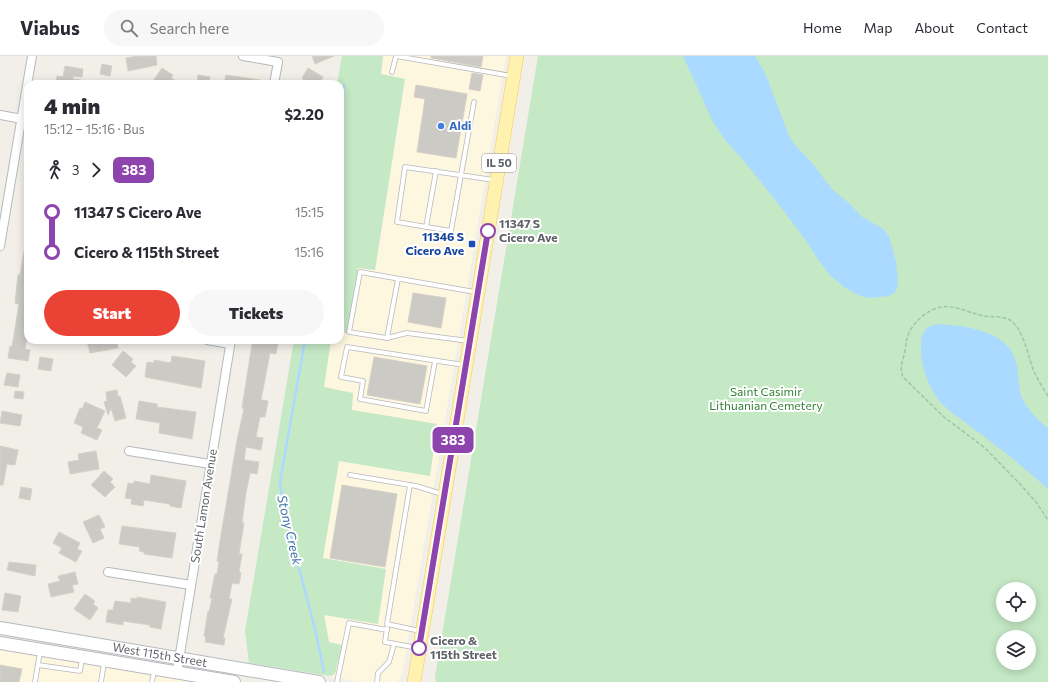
<!DOCTYPE html>
<meta charset="utf-8">
<style>
body{margin:0;font-family:Commissioner,sans-serif;background:#f7f7f7;color:#2b2b33;height:100vh;display:flex;flex-direction:column;font-size:15px;white-space:nowrap}
*{box-sizing:border-box;margin:0}
p{font-size:13px;color:#7c7c81}
.icon{flex:none;width:22px;height:22px;fill:none;stroke:currentColor;stroke-width:2;stroke-linecap:round;stroke-linejoin:round}
.map{position:relative;flex:1;overflow:hidden}
.side{position:absolute;left:24px;top:24px;width:320px;height:264px;display:flex;flex-direction:column;background:#fff;border-radius:12px;box-shadow:0 2px 10px #0003}
.side>*{flex:none}
.badge{padding:0 8px;border-radius:6px;font-size:14px;line-height:26px}
.buttons{position:absolute;left:996px;top:526px;display:grid;gap:8px}
.buttons a{display:grid;place-items:center;width:40px;height:40px;border-radius:50%;background:#fff;box-shadow:0 2px 10px #0003;font-size:20px}
.map>.badge{position:absolute;translate:-50% -50%;box-shadow:0 0 0 2px #fff}
.legs{display:flex;align-items:center;gap:6px;height:44px;padding:0 20px;font-size:13px}
.legs p{margin-inline-start:auto}
.head{display:flex;align-items:center;justify-content:space-between;height:68px;padding:0 20px}
h1{font-size:22px;font-weight:800;line-height:30px}
.button{display:flex;gap:8px;margin-top:auto;padding:8px 20px}
.button a{flex:1;height:46px;border-radius:24px;background:#ea4335;color:#fff;font-size:16px;font-weight:800;line-height:46px;text-align:center}
.button a+a{background:#f7f7f7;color:#2b2b33}
ul{padding:0 20px;list-style:none}
li{display:flex;align-items:center;gap:14px;height:40px;font-size:15px}
li i{display:grid;place-items:center;width:6px;height:100%;margin:0 5px;background:currentColor}
li i::after{content:'';width:10px;height:10px;margin:-5px;border:3px solid;border-radius:50%;background:#fff}
li p{margin-inline-start:auto}
li:first-child i{background:linear-gradient(#0000 50%,currentColor 0)}
li:last-child i{background:linear-gradient(currentColor 50%,#0000 0)}
header{display:flex;align-items:center;gap:24px;box-sizing:border-box;height:56px;padding:0 20px;background:#fff;border-bottom:1px solid #e1e1e2}
header strong{font-size:19px}
nav{display:flex;gap:22px;margin-inline-start:auto;font-size:14px}
.search{width:280px;height:36px;background:#f7f7f7;display:flex;align-items:center;gap:10px;box-sizing:border-box;padding:0 14px;border-radius:22px;color:#7c7c81;font-size:15px}
.map>svg:first-child{display:block}
.commercial{fill:#fef7e0}
.green{fill:#c5e8c5;fill-rule:evenodd}
.water{fill:#aadaff}
.lines{fill:none;stroke-linecap:round;stroke-linejoin:round}
.stream{stroke:#aadaff;stroke-width:2.5}
.building{fill:#cccac5;stroke:#d6d1c6}
.lane-casing{stroke:#b5b8bc;stroke-width:5.5}
.street-casing{stroke:#b5b8bc;stroke-width:10}
.secondary-casing{stroke:#b6babf;stroke-width:14}
.primary-casing{stroke:#f2c960;stroke-width:14}
.path{stroke:#9cc7a9;stroke-width:1.5;stroke-dasharray:4 2;stroke-linecap:butt}
.lane{stroke:#fff;stroke-width:4}
.street{stroke:#fff;stroke-width:8}
.secondary{stroke:#fff;stroke-width:12}
.primary{stroke:#fff2af;stroke-width:13}
.line-1-casing{stroke:#fff;stroke-width:9}
.line-1{stroke:#8e44ad;stroke-width:6}
.shop-dot{fill:#3f7fe0;stroke:#fff;stroke-width:1.5}
.stop-1-dot{fill:#fff;stroke:#8e44ad;stroke-width:2}
.transit-dot{fill:#1a4fb4;stroke:#fff;stroke-width:1.5}
.labels{text-anchor:middle;stroke-width:4;stroke-linejoin:round;paint-order:stroke}
.shield{fill:#fff;stroke:#8f9295;stroke-width:1}
.shield-label{font-size:11px;font-weight:bold;fill:#5f6368}
.shop-label{font-size:12px;font-weight:bold;fill:#366cbe;stroke:#fff;text-anchor:start}
.stop-label{font-size:12px;font-weight:bold;fill:#5f6368;stroke:#fff;text-anchor:start}
.transit-label{font-size:12px;font-weight:bold;fill:#164399;stroke:#fff;text-anchor:end}
.park-label{font-size:12px;fill:#348238;stroke:#fff}
.street-label{font-size:12px;fill:#5f6368;stroke:#fff}
.water-label{font-size:13px;font-style:italic;fill:#4174aa;stroke:#fff}
</style>
<header>
<strong>Viabus</strong>
<div class="search"><svg class="icon" aria-label="search" viewBox="0 0 24 24"><circle cx="10" cy="10" r="6"/><path d="M15 15l6 6"/></svg>Search here</div>
<nav><a>Home</a><a>Map</a><a>About</a><a>Contact</a></nav>
</header>
<div class="map">
<svg width="1048" height="626" viewBox="0 0 1048 626">
<rect width="100%" height="100%" fill="#f1efe8"/>
<g class="commercial">
<polygon points="383,0 506,0 404,609 401,621 397,626 360,626 330,620 333,620 341,589 329,586 324,558 386,514 323,502 339,405 430,420 437,368 351,354 353,337 324,332 331,284 340,284 340,276 347,277 358,212 375,214 405,23 381,18"/>
<polygon points="0,593 198,626 0,626"/>
</g>
<g class="green">
<polygon points="342,0 383,0 381,18 405,23 375,214 358,212 347,277 340,276 340,28 337,28"/>
<path d="M538,0H1048V626H436L435,621ZM1003,533H1029V559H1003ZM1003,581H1029V607H1003Z"/>
<polygon points="294,284 331,284 324,331 353,337 352,354 437,368 430,420 339,405 323,502 386,513 378,568 324,559 329,586 342,589 335,618 330,620 249,607 245,575"/>
</g>
<g class="water">
<polygon points="683,0 755,0 766,19 789,80 794,88 813,108 832,133 849,147 861,160 883,173 889,180 896,206 898,225 897,233 894,237 889,240 868,242 858,239 844,231 830,219 817,202 807,186 780,150 744,105 725,84 713,66"/>
<path d="M939,268C965,270 1008,274 1016,306C1019,316 1018,326 1020,336C1023,350 1038,364 1048,372V433C1023,410 997,390 970,370C959,361 943,352 936,340C926,325 920,306 921,288C922,274 926,270 939,268Z"/>
</g>
<g class="lines">
<g class="stream">
<polyline points="340,56 344,29"/>
<polyline points="305,284 280,426 284,455 315,573 324,616"/>
</g>
</g>
<g class="building">
<polygon points="137,0 156,0 157,9 128,15 126,2"/>
<polygon points="312,0 334,0 315,8"/>
<polygon points="431,0 483,0 481,11 431,2"/>
<polygon points="102,8 112,10 110,20 100,18"/>
<polygon points="65,10 83,13 82,21 73,20 73,23 81,24 81,28 56,28 57,20 63,21"/>
<polygon points="162,12 173,19 171,22 181,28 151,28"/>
<polygon points="308,12 323,21 319,28 302,28 304,24 302,22"/>
<polygon points="472,17 483,19 480,35 469,33"/>
<polygon points="198,19 210,21 209,28 197,28"/>
<polygon points="226,19 260,24 259,28 224,28"/>
<polygon points="416,29 467,38 456,102 417,96 425,43 414,41"/>
<polygon points="24,195 28,195 28,266 27,266 25,279 27,280 25,293 30,294 28,305 8,302 10,290 12,291 19,248 15,247 18,219 20,219"/>
<polygon points="413,237 446,242 441,272 408,266"/>
<polygon points="91,284 117,284 118,292 90,297 87,285"/>
<polygon points="255,284 278,287 276,298 270,297 261,344 268,345 265,361 260,361 256,381 263,382 261,394 246,391 244,404 259,406 257,418 250,417 246,437 242,466 244,467 239,498 242,498 239,516 241,517 239,528 232,527 229,543 232,543 223,582 225,582 224,589 205,586 206,581 204,580 208,555 209,556 212,542 210,542 215,518 217,518 219,506 217,505 220,485 237,384 244,353 242,352 252,288 254,288"/>
<polygon points="123,295 133,303 131,306 136,310 126,321 112,309"/>
<polygon points="172,300 205,305 201,332 145,321 147,306 154,307 154,304 171,307"/>
<polygon points="40,301 53,303 51,315 38,313"/>
<polygon points="374,301 427,310 420,348 367,339"/>
<polygon points="7,317 20,319 18,331 4,329"/>
<polygon points="117,334 118,341 120,340 126,362 115,365 111,352 108,359 104,346 107,345 106,336"/>
<polygon points="15,335 24,336 23,343 14,342"/>
<polygon points="139,345 157,348 157,351 196,356 192,383 159,377 160,367 136,363"/>
<polygon points="85,346 105,355 97,372 102,374 97,384 81,377 83,371 74,367 80,352 82,353"/>
<polygon points="2,355 22,359 20,370 0,367"/>
<polygon points="0,390 18,394 15,409 7,408 3,429 0,429"/>
<polygon points="96,395 99,413 70,418 68,406 79,404 78,398"/>
<polygon points="104,415 113,423 110,426 115,431 105,441 91,429"/>
<polygon points="151,419 186,425 181,452 170,450 170,448 144,444 143,450 131,448 132,443 125,442 128,427 134,428 134,425 150,428"/>
<polygon points="342,429 397,438 385,511 330,502"/>
<polygon points="21,431 32,433 30,444 19,442"/>
<polygon points="99,459 105,471 100,473 104,482 93,487 83,466"/>
<polygon points="122,470 176,477 172,502 144,498 144,496 139,495 140,491 119,488"/>
<polygon points="59,476 80,487 77,493 82,495 76,506 59,497 62,492 53,487"/>
<polygon points="9,506 36,509 35,520 7,514"/>
<polygon points="75,516 78,528 72,529 74,536 51,541 48,528 60,525 58,520"/>
<polygon points="5,537 21,540 18,556 2,554"/>
<polygon points="85,538 95,545 93,548 98,552 90,564 74,553"/>
<polygon points="137,541 166,546 161,573 150,571 150,569 123,565 123,569 106,566 108,554 113,554 115,545 131,547 131,542 137,543"/>
<polygon points="0,609 22,613 19,626 0,626"/>
</g>
<g class="lines">
<defs>
<g id="lane">
<polyline points="392,16 396,0 512,20"/>
<polyline points="474,46 451,175 397,166 405,111 494,124"/>
<polyline points="426,171 436,115"/>
<polyline points="387,282 398,223"/>
<polyline points="469,285 407,277 387,282 349,276 360,216 475,236"/>
<polyline points="435,305 426,355 360,343 363,325 341,321 347,291 451,307 465,309"/>
<polyline points="350,419 416,430 442,438"/>
<polyline points="410,429 387,568 420,575"/>
<polyline points="387,572 385,586 418,592"/>
<polyline points="38,609 80,615 82,602"/>
<polyline points="35,626 40,596"/>
<polyline points="101,626 104,607"/>
<polyline points="152,626 154,615"/>
<polyline points="337,626 349,567 387,574"/>
<polyline points="377,626 378,617 389,606 394,588"/>
</g>
<g id="street">
<polyline points="243,0 278,6 274,28"/>
<polyline points="0,59 28,64"/>
<polyline points="0,190 32,0"/>
<polyline points="207,284 230,288"/>
<polyline points="129,395 210,408"/>
<polyline points="108,516 191,529"/>
<polyline points="177,616 231,284"/>
</g>
<g id="secondary">
<path id="s1" d="M0,572L319,626"/>
<polyline points="0,587 234,626"/>
</g>
<polyline id="primary" points="414,626 517,0"/>
</defs>
<use href="#lane" class="lane-casing"/>
<use href="#street" class="street-casing"/>
<use href="#secondary" class="secondary-casing"/>
<use href="#primary" class="primary-casing"/>
<path class="path" d="M1048,340C1043,332 1037,323 1033,313C1028,300 1023,272 1010,264C1002,259 989,262 980,259C970,257 961,252 951,251C934,248 916,262 909,277C906,283 906,288 905,295C903,305 899,311 903,321L944,361L985,392L1019,427L1036,446L1048,464"/>
<use href="#lane" class="lane"/>
<use href="#street" class="street"/>
<use href="#secondary" class="secondary"/>
<use href="#primary" class="primary"/>
</g>
<g class="lines">
<defs>
<polyline id="line-1" points="419,592 488,175"/>
</defs>
<use href="#line-1" class="line-1-casing"/>
<use href="#line-1" class="line-1"/>
</g>
<circle class="shop-dot" cx="441" cy="70" r="4"/>
<g class="stop-1-dot">
<circle cx="488" cy="175" r="7"/>
<circle cx="419" cy="592" r="7"/>
</g>
<rect class="transit-dot" x="468" y="184" width="8" height="8" rx="2"/>
<g class="labels">
<rect class="shield" x="482" y="98" width="34" height="18" rx="3"/>
<g class="shield-label">
<text x="499" y="111">IL 50</text>
</g>
<g class="shop-label">
<text x="449" y="74">Aldi</text>
</g>
<g class="stop-label">
<text x="499" y="172">11347 S<tspan x="499" dy="14">Cicero Ave</tspan></text>
<text x="430" y="589">Cicero &amp;<tspan x="430" dy="14">115th Street</tspan></text>
</g>
<g class="transit-label">
<text x="464" y="185">11346 S<tspan x="464" dy="14">Cicero Ave</tspan></text>
</g>
<g class="park-label">
<text x="766" y="340">Saint Casimir<tspan x="766" dy="14">Lithuanian Cemetery</tspan></text>
</g>
<g class="street-label">
<text transform="translate(204 450) rotate(-81)" y="4">South Lamon Avenue</text>
<text dy="4" stroke="none"><textPath href="#s1" startOffset="162">West 115th Street</textPath></text>
</g>
<g class="water-label">
<text transform="translate(290 474) rotate(77)" y="5">Stony Creek</text>
</g>
</g>
</svg>
<div class="buttons">
<a><svg class="icon" aria-label="locate" viewBox="0 0 24 24"><circle cx="12" cy="12" r="6"/><path d="M12 2v4M12 18v4M2 12h4M18 12h4"/></svg></a>
<a><svg class="icon" aria-label="layers" viewBox="0 0 24 24"><path d="M12 4l9 5-9 5-9-5zM3 14l9 5 9-5"/></svg></a>
</div>
<b class="badge" style="left:453px;top:384px;background:#8e44ad;color:#fff">383</b>
<section class="side">
<div class="head"><div><h1>4 min</h1><p>15:12 – 15:16 · Bus</p></div><b>$2.20</b></div>
<div class="legs"><svg class="icon" aria-label="walk" viewBox="0 0 24 24"><circle cx="13" cy="4" r="2"/><path d="M13 8l-2 6 4 7M11 14l-3 7M7 12l3-4h3l4 4"/></svg>3<svg class="icon" aria-label="forward" viewBox="0 0 24 24"><path d="M9 5l7 7-7 7"/></svg><b class="badge" style="background:#8e44ad;color:#fff">383</b></div>
<ul>
<li><i style="color:#8e44ad"></i><b>11347 S Cicero Ave</b><p>15:15</p></li>
<li><i style="color:#8e44ad"></i><b>Cicero &amp; 115th Street</b><p>15:16</p></li>
</ul>
<div class="button"><a>Start</a><a>Tickets</a></div>
</section>
</div>
